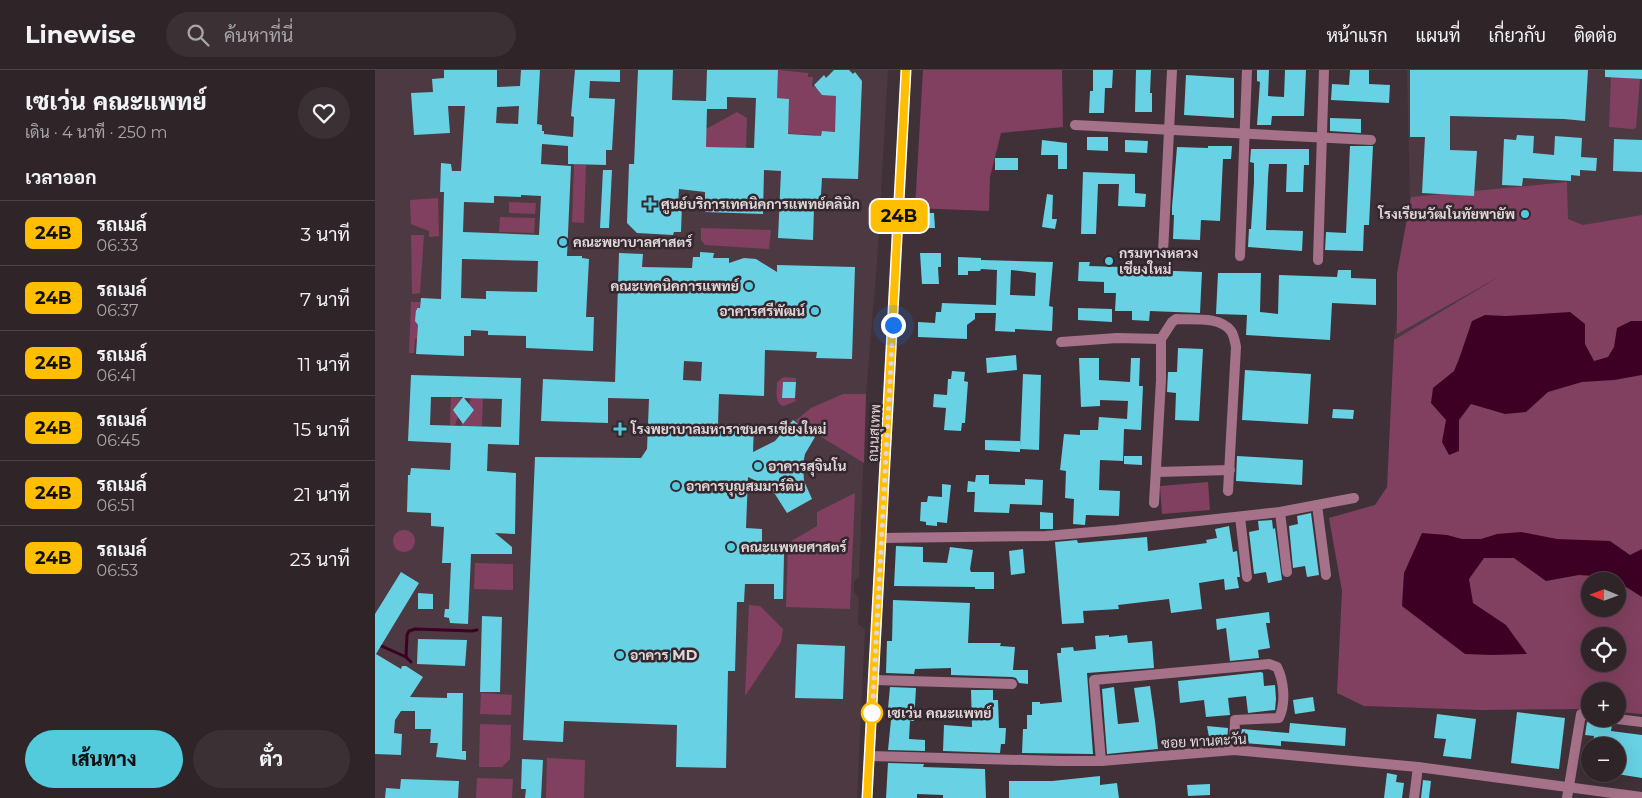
<!DOCTYPE html>
<html lang="th">
<meta charset="utf-8">
<style>
body{margin:0;font-family:Montserrat,Sarabun,sans-serif;background:#3b3135;color:#f1f3f6;height:100vh;display:flex;flex-direction:column;font-size:19px;white-space:nowrap}
*{box-sizing:border-box;margin:0}
p{font-size:16px;color:#a7a5a8}
.icon{flex:none;width:28px;height:28px;fill:none;stroke:currentColor;stroke-width:2;stroke-linecap:round;stroke-linejoin:round}
.map{position:relative;flex:1;overflow:hidden}
.drawer{display:flex;flex-direction:column;background:#2f2529;width:375px}
.drawer>*{flex:none}
.badge{padding:0 10px;border-radius:8px;font-size:18px;line-height:32px}
.needle{width:32px;rotate:271deg}
.fabs{position:absolute;left:1206px;top:502px;display:grid;gap:10px}
.fabs a{display:grid;place-items:center;width:45px;height:45px;border-radius:50%;background:#2f2529;box-shadow:0 5px 20px #0002,0 0 0 1px #4a4246;font-size:25px}
.you{position:absolute;width:25px;height:25px;margin:-12px;border:4px solid #fff;border-radius:50%;background:#1a73e8;box-shadow:0 0 0 8px #1a73e833}
.map>.badge{position:absolute;translate:-50% -50%;box-shadow:0 0 0 2px #fff}
h2{padding:0 25px;font-size:19px;line-height:45px}
.round{display:grid;place-items:center;flex:none;width:52px;height:52px;border-radius:26px;background:#3b3135}
.summary{display:flex;align-items:center;justify-content:space-between;height:85px;padding:0 25px}
h1{font-size:24px;font-weight:800;line-height:38px}
.action{display:flex;gap:10px;margin-top:auto;padding:10px 25px}
.action a{flex:1;height:58px;border-radius:30px;background:#54cadd;color:#111;font-size:20px;font-weight:800;line-height:58px;text-align:center}
.action a+a{background:#3b3135;color:#f1f3f6}
ul{padding:0;list-style:none}
li{display:flex;align-items:center;gap:15px;height:65px;padding:0 25px;border-top:1px solid #4a4246}
li div{flex:1}
li b{display:block;font-size:19px}
li em{font-style:normal}
li .badge{min-width:55px;font-weight:700;text-align:center}
header{display:flex;align-items:center;gap:30px;box-sizing:border-box;height:70px;padding:0 25px;background:#2f2529;border-bottom:1px solid #4a4246}
header strong{font-size:24px}
nav{display:flex;gap:28px;margin-inline-start:auto;font-size:18px}
.search{width:350px;height:45px;background:#3b3135;display:flex;align-items:center;gap:12px;box-sizing:border-box;padding:0 18px;border-radius:28px;color:#a7a5a8;font-size:19px}
main{display:flex;flex:1;min-height:0}
.map>svg:first-child{display:block}
.built{fill:#4d3942}
.green{fill:#81405f;fill-rule:evenodd}
.water{fill:#3d0024}
.lines{fill:none;stroke-linecap:round;stroke-linejoin:round}
.stream{stroke:#3d0024;stroke-width:3}
.building{fill:#68d1e3;fill-rule:evenodd}
.minor{stroke:#a67289;stroke-width:10}
.secondary{stroke:#e593b8;stroke-width:10}
.line-casing{stroke:#fff;stroke-width:11}
.line{stroke:#ffbf00;stroke-width:8}
.walk{stroke:#e0d7da;stroke-width:5;stroke-dasharray:0 9}
.poi-dot{fill:#54cadd;stroke:#34272d;stroke-width:2}
.stop-dot{fill:#fff;stroke:#ffbf00;stroke-width:2.5}
.labels{text-anchor:middle;stroke-width:5;stroke-linejoin:round;paint-order:stroke}
.poi-label{font-size:14px;font-weight:bold;fill:#e0d7da;stroke:#34272d;text-anchor:start}
.street-label{font-size:14px;fill:#e0d7da;stroke:#34272d}
.stop-label{font-size:14px;font-weight:bold;fill:#e0d7da;stroke:#34272d;text-anchor:start}
</style>
<header>
<strong>Linewise</strong>
<div class="search"><svg class="icon" aria-label="search" viewBox="0 0 24 24"><circle cx="10" cy="10" r="6"/><path d="M15 15l6 6"/></svg>ค้นหาที่นี่</div>
<nav><a>หน้าแรก</a><a>แผนที่</a><a>เกี่ยวกับ</a><a>ติดต่อ</a></nav>
</header>
<main>
<section class="drawer">
<div class="summary"><div><h1>เซเว่น คณะแพทย์</h1><p>เดิน · 4 นาที · 250 m</p></div><a class="round"><svg class="icon" aria-label="heart" viewBox="0 0 24 24"><path d="M12 20l-8-8c-3-5 5-10 8-4 3-6 11-1 8 4z"/></svg></a></div>
<h2>เวลาออก</h2>
<ul>
<li><span class="badge" style="background:#ffbf00;color:#111">24B</span><div><b>รถเมล์</b><p>06:33</p></div><em>3 นาที</em></li>
<li><span class="badge" style="background:#ffbf00;color:#111">24B</span><div><b>รถเมล์</b><p>06:37</p></div><em>7 นาที</em></li>
<li><span class="badge" style="background:#ffbf00;color:#111">24B</span><div><b>รถเมล์</b><p>06:41</p></div><em>11 นาที</em></li>
<li><span class="badge" style="background:#ffbf00;color:#111">24B</span><div><b>รถเมล์</b><p>06:45</p></div><em>15 นาที</em></li>
<li><span class="badge" style="background:#ffbf00;color:#111">24B</span><div><b>รถเมล์</b><p>06:51</p></div><em>21 นาที</em></li>
<li><span class="badge" style="background:#ffbf00;color:#111">24B</span><div><b>รถเมล์</b><p>06:53</p></div><em>23 นาที</em></li>
</ul>
<div class="action"><a>เส้นทาง</a><a>ตั๋ว</a></div>
</section>
<div class="map">
<svg width="1267" height="728" viewBox="0 0 1267 728">
<rect width="100%" height="100%" fill="#3f3137"/>
<g class="built">
<polygon points="0,0 513,0 502,192 491,324 484,507 479,512 479,522 484,528 483,554 490,559 482,728 0,728"/>
<polygon points="1032,0 1267,0 1267,154 1130,204 1019,270 1035,134"/>
</g>
<g class="green">
<polygon points="403,0 433,3 433,7 438,7 437,16 461,26 460,62 447,61 446,69 441,68 441,65 405,63 413,50 414,29 402,28"/>
<polygon points="548,0 687,0 688,57 626,63 615,107 614,141 540,138"/>
<polygon points="1236,7 1265,9 1261,58 1258,59 1234,57"/>
<polygon points="362,42 372,48 371,78 331,77 331,59"/>
<polygon points="199,94 211,95 209,153 197,152"/>
<path d="M1192,112L1193,149L1208,155L1267,145V644L1243,642L1242,621H1215V639L1106,640L989,636L962,623L967,521L954,448L1000,435L1012,417L1019,270L1127,205L1022,264V203L1036,127ZM1215,511H1242V539H1215ZM1215,566H1242V594H1215Z"/>
<polygon points="63,128 64,166 54,167 54,161 36,154 35,130"/>
<polygon points="134,132 161,133 160,144 134,143"/>
<polygon points="125,147 160,148 159,163 124,162"/>
<polygon points="326,158 396,160 394,179 330,175 326,170"/>
<polygon points="36,165 49,165 45,223 37,224"/>
<polygon points="36,232 45,232 43,269 40,269 39,283 34,283"/>
<path d="M409,307L421,308V312H408L407,328H420L421,331L409,336C399,334 402,321 402,312Z"/>
<polygon points="468,324 491,324 489,393 420,351 436,338"/>
<polygon points="76,327 90,328 80,355 75,355"/>
<polygon points="96,328 108,328 107,356 86,356 91,343 98,341 98,340 93,337"/>
<polygon points="833,412 835,440 787,444 785,416"/>
<polygon points="480,423 475,539 411,537 413,473 442,456 442,442"/>
<circle cx="29" cy="471" r="11"/>
<polygon points="100,493 138,494 138,520 99,519"/>
<polygon points="374,535 385,536 408,559 406,572 370,626"/>
<polygon points="106,623 137,625 136,645 105,644"/>
<polygon points="105,654 136,655 135,689 127,697 104,697"/>
<polygon points="172,688 210,690 209,728 171,728"/>
<polygon points="102,708 138,709 137,728 101,728"/>
</g>
<g class="water">
<polygon points="1195,242 1210,254 1210,274 1219,291 1233,287 1239,277 1242,258 1256,251 1267,251 1267,305 1239,310 1207,312 1173,322 1151,342 1130,344 1096,334 1084,350 1084,381 1074,385 1067,372 1071,350 1056,333 1058,318 1079,301 1084,289 1097,251 1110,245 1131,246"/>
<polygon points="1146,462 1182,469 1235,471 1255,485 1267,479 1267,527 1235,507 1204,505 1171,511 1139,488 1109,488 1094,509 1098,533 1131,555 1152,584 1116,585 1090,584 1027,536 1029,503 1047,463 1072,465 1087,469 1106,469 1122,464"/>
</g>
<g class="lines">
<g class="stream">
<polyline points="0,573 31,587 36,592"/>
<polyline points="31,587 32,565 34,561 40,559 97,561 102,560"/>
</g>
</g>
<g class="building">
<path d="M69,0H122V17L145,16L146,0H165L162,54L167,55V61H169V64L198,67L199,47L196,46L200,0H245V12L215,11L214,28L240,29L237,80H231V95L193,94V76L167,74L166,94L196,96L192,186H207V188L214,189L211,247H219L218,281L151,278V266L113,265V261L96,260V266H89V286L41,284L43,255L40,251L41,240H42V238H45L46,228L66,229L69,122H65L66,93L76,94L77,101H86L90,36H73L75,63L39,65L36,23L58,22L57,9L69,8ZM144,36L143,54L121,53L122,37ZM146,125L166,126L164,165L88,162L89,132L119,133V126L146,127ZM87,189L163,191L162,222L111,221V229L86,228Z"/>
<path d="M263,0H298L297,30L331,31L332,0H403L402,28L414,29L413,64L446,66L447,61L460,62L461,26L447,25L439,15L449,5L451,8L459,0H474L478,4L480,2L487,11L483,109L447,108L445,140L439,139L438,170L403,168L406,101L389,100L388,144L330,142V122L304,119L303,135H307L306,162H299L298,165L262,163L252,153L254,94H259ZM352,27L381,28L379,78L331,77L332,39H352Z"/>
<polygon points="718,0 738,0 737,18 730,18 729,43 714,43 715,21 718,21"/>
<polygon points="761,0 776,0 775,23 777,23 777,42 760,42"/>
<polygon points="882,0 894,0 893,26 909,27 910,0 931,0 929,46 897,46 896,55 882,55 885,12 882,11"/>
<polygon points="975,0 994,0 994,14 1015,15 1014,33 956,30 957,14 974,15"/>
<polygon points="1035,0 1213,0 1210,51 1189,49 1075,46 1075,80 1102,81 1099,126 1047,123 1050,67 1035,67"/>
<polygon points="1230,0 1267,0 1267,9 1230,7"/>
<polygon points="811,5 859,8 859,48 809,45"/>
<polygon points="955,48 986,49 986,63 955,61"/>
<polygon points="1142,65 1159,66 1158,83 1179,85 1180,66 1207,68 1206,87 1222,88 1221,101 1205,100 1205,106 1196,105 1196,111 1148,108 1147,116 1127,115 1129,69 1141,70"/>
<polygon points="712,67 733,67 733,81 712,80"/>
<polygon points="1239,69 1267,70 1267,102 1238,101"/>
<polygon points="667,70 692,73 692,99 683,99 683,85 666,85"/>
<polygon points="750,70 773,71 772,83 750,82"/>
<polygon points="833,76 857,76 856,89 848,89 845,151 826,150 825,170 798,169 799,145 797,145 797,137 802,77 833,78"/>
<polygon points="975,76 998,76 994,155 989,155 988,181 950,180 951,162 971,163"/>
<polygon points="876,79 934,79 934,95 929,95 928,122 911,122 912,94 894,94 893,107 891,160 928,161 927,181 873,177 874,159 876,159 879,112 879,93 875,92"/>
<rect x="620" y="88" width="23" height="12"/>
<polygon points="228,100 237,100 234,158 225,158"/>
<polygon points="708,102 760,104 760,123 771,124 770,137 743,136 744,114 723,114 721,164 706,164"/>
<polygon points="672,124 678,125 677,149 682,149 680,159 667,157"/>
<polygon points="548,143 559,143 560,158 548,158"/>
<path d="M325,182L339,183L338,188H354V193L369,188L381,189L402,202V195L480,197L477,289L441,288L442,282L390,280L389,326L344,324L343,354H379L378,382L400,371L418,350L440,367L430,384L428,394L429,411L437,429L412,443L398,421L388,414L373,407L371,458L387,459V483L409,484L408,529H399V514H370L369,532H362L360,601H353L351,698L301,697L302,655L189,651L188,672L148,670L160,387L266,388L272,379L274,329L233,328V353L166,351L168,309L240,312L244,183L268,184L267,197L317,198L318,187H325ZM309,291L327,292L326,311L308,310Z"/>
<polygon points="545,183 566,183 566,197 563,197 564,214 547,214"/>
<path d="M583,187L606,188V190L678,192L674,236L678,237L677,261L640,259V262L620,261L621,243H600V249L592,255V269L543,267V252L560,253L561,242H566L567,233L621,235L622,200L606,199L605,201H593V205H583ZM636,200L661,203L660,226L635,225Z"/>
<polygon points="704,192 715,192 714,196 745,197 745,199 827,202 825,243 775,241 774,251 757,250 757,241 740,241 741,223 729,223 729,212 703,211"/>
<polygon points="963,200 976,200 976,208 1001,209 1001,235 957,233 955,270 871,265 872,245 841,244 843,203 886,203 885,242 903,244 904,205 962,207"/>
<polygon points="703,238 737,239 737,252 703,250"/>
<polygon points="803,278 828,279 824,351 800,350 801,323 792,322 793,302 802,302"/>
<polygon points="641,285 642,300 612,303 611,288"/>
<polygon points="704,288 724,288 724,310 755,312 756,288 765,288 764,316 768,316 766,360 749,359 748,391 725,390 724,420 745,421 744,446 711,445 710,455 698,454 699,429 690,428 691,401 685,400 689,364 705,365 705,360 723,360 724,347 752,349 753,331 725,330 725,336 706,337"/>
<polygon points="870,300 936,304 933,354 867,350"/>
<polygon points="577,301 590,302 589,311 593,312 590,353 587,353 586,361 569,360 571,338 558,337 559,324 572,325 573,309 576,309"/>
<polygon points="648,304 666,305 664,380 645,379 645,382 610,380 610,370 645,371 645,377"/>
<path d="M36,305L146,308L144,375L113,374L112,401L141,403L140,464L120,463L137,477V484H96L93,554L75,553L74,548L69,547L70,539H74L76,493H67L69,457L56,456V443L32,442L33,405H35L36,398L75,400L76,373L33,371ZM56,327H88L78,340L88,354L99,340L89,328L127,329L126,357L55,355Z"/>
<polygon points="408,312 421,312 420,328 407,328"/>
<polygon points="958,339 979,340 978,349 957,348"/>
<polygon points="749,386 767,386 767,395 749,394"/>
<polygon points="862,386 928,390 927,415 861,411"/>
<polygon points="601,405 614,405 614,414 650,415 650,409 668,410 667,435 635,434 634,443 599,442 600,422 592,422 593,411 600,412"/>
<polygon points="567,414 576,415 572,453 562,452 562,456 551,455 551,452 545,451 546,432 552,432 553,426 567,427"/>
<polygon points="665,442 678,443 678,459 665,459"/>
<polygon points="936,443 944,505 932,507 930,496 918,498 914,456 923,454 922,446"/>
<polygon points="897,450 898,459 900,458 907,510 893,513 891,502 879,504 874,462 884,460 883,451"/>
<polygon points="854,456 858,482 862,481 865,507 862,507 864,518 850,520 849,509 824,513 827,539 796,543 794,529 743,535 744,539 708,541 709,553 687,554 680,472 702,470 703,473 772,467 773,481 832,473 831,470 842,468 840,459"/>
<polygon points="521,476 548,477 548,492 572,493 575,477 598,480 595,499 596,502 619,502 619,519 600,519 600,517 519,516"/>
<polygon points="648,479 650,503 636,505 634,481"/>
<polygon points="26,502 44,513 1,584 26,599 27,596 31,596 48,607 35,627 72,628 72,623 88,623 87,681 91,681 91,690 61,687 63,673 55,673 56,659 40,659 40,641 26,641 20,650 19,663 27,664 26,685 0,684 0,544"/>
<polygon points="43,523 58,524 58,539 43,539"/>
<polygon points="518,530 595,533 593,573 626,573 625,576 640,577 638,600 653,600 653,614 644,613 641,608 637,607 576,605 576,598 540,599 539,604 511,603 512,571 517,571"/>
<polygon points="894,542 895,553 891,553 895,578 883,580 884,588 855,591 851,558 842,560 841,549"/>
<polygon points="107,546 127,547 125,622 105,622"/>
<polygon points="734,565 734,567 752,565 753,573 777,571 779,598 712,603 718,684 647,683 648,659 652,659 652,645 657,645 657,632 665,632 665,634 687,632 682,583 686,583 686,578 698,577 699,581 721,579 720,566"/>
<polygon points="43,569 92,570 90,596 42,594"/>
<polygon points="422,574 470,576 468,629 420,628"/>
<polygon points="886,602 888,603 889,616 900,615 901,629 900,640 873,643 871,626 853,628 855,645 831,647 829,630 805,633 803,611"/>
<polygon points="775,616 780,651 783,679 732,684 727,619 739,617 743,654 764,652 759,618"/>
<polygon points="515,617 541,618 539,651 535,651 534,669 550,670 550,681 513,680 516,650 512,649"/>
<polygon points="596,620 618,620 618,630 623,630 624,658 631,658 630,674 626,674 625,683 568,681 569,655 597,657"/>
<polygon points="938,627 940,641 920,644 918,630"/>
<polygon points="1142,642 1190,648 1184,699 1136,693"/>
<polygon points="1062,644 1101,649 1096,689 1068,686 1071,669 1059,668"/>
<polygon points="1212,652 1237,655 1236,661 1267,665 1267,708 1242,704 1242,676 1217,676 1219,666 1210,665"/>
<polygon points="915,653 971,658 970,676 906,671 906,676 869,673 870,661 866,664 867,659 914,663"/>
<polygon points="832,656 853,658 852,674 840,675 835,673"/>
<polygon points="147,689 168,690 166,728 150,728 151,719 146,719"/>
<polygon points="513,693 549,694 548,697 610,699 611,728 568,728 568,725 542,724 542,728 511,728"/>
<polygon points="1012,703 1022,705 1021,712 1029,713 1027,728 1009,728"/>
<polygon points="725,706 725,715 742,713 744,728 634,728 634,711 677,711"/>
<polygon points="26,709 84,711 83,728 10,728 11,718 25,719"/>
<polygon points="1048,710 1056,711 1054,728 1046,728"/>
<polygon points="835,714 835,725 813,726 812,715"/>
</g>
<g class="lines">
<g class="minor">
<polyline points="700,55 996,70"/>
<polyline points="788,183 797,0"/>
<polyline points="865,186 872,0"/>
<polyline points="943,190 949,0"/>
<path d="M686,272L742,268L786,269L797,252L801,249C818,250 845,246 856,261C859,265 860,272 861,277L853,421"/>
<polyline points="782,402 855,400"/>
<polyline points="779,433 786,310 786,269"/>
<polyline points="942,435 951,505"/>
<polyline points="905,442 912,502"/>
<polyline points="865,447 872,507"/>
<polyline points="507,468 671,466 741,460 905,442 979,428"/>
<polyline points="499,610 637,614"/>
<polyline points="1242,649 1267,652"/>
<polyline points="495,686 685,691 726,691 859,680 1043,697 1267,727"/>
<path d="M726,691L719,610L894,594L902,597C909,611 911,633 904,648L860,650L859,680"/>
<polyline points="1039,728 1043,697"/>
<polyline points="1192,728 1206,644 1215,645"/>
</g>
<polyline class="secondary" points="492,728 531,0"/>
</g>
<g class="lines">
<defs>
<polyline id="line" points="492,728 531,0"/>
</defs>
<use href="#line" class="line-casing"/>
<use href="#line" class="line"/>
<polyline class="walk" points="497,643 497,648 518,255"/>
</g>
<g class="poi-dot">
<path d="M272.5 126.5h5v5h5v5h-5v5h-5v-5h-5v-5h5z"/>
<circle cx="1150" cy="144" r="5"/>
<circle cx="188" cy="172" r="5"/>
<circle cx="734" cy="191" r="5"/>
<circle cx="374" cy="216" r="5"/>
<circle cx="440" cy="241" r="5"/>
<path d="M242.5 351.5h5v5h5v5h-5v5h-5v-5h-5v-5h5z"/>
<circle cx="383" cy="396" r="5"/>
<circle cx="301" cy="416" r="5"/>
<circle cx="356" cy="477" r="5"/>
<circle cx="245" cy="585" r="5"/>
</g>
<circle class="stop-dot" cx="497" cy="643" r="10"/>
<g class="labels">
<g class="poi-label">
<text x="286" y="139">ศูนย์บริการเทคนิคการแพทย์คลินิก</text>
<text x="1140" y="149" text-anchor="end">โรงเรียนวัฒโนทัยพายัพ</text>
<text x="198" y="177">คณะพยาบาลศาสตร์</text>
<text x="744" y="188">กรมทางหลวง<tspan x="744" dy="16">เชียงใหม่</tspan></text>
<text x="364" y="221" text-anchor="end">คณะเทคนิคการแพทย์</text>
<text x="430" y="246" text-anchor="end">อาคารศรีพัฒน์</text>
<text x="256" y="364">โรงพยาบาลมหาราชนครเชียงใหม่</text>
<text x="393" y="401">อาคารสุจินโน</text>
<text x="311" y="421">อาคารบุญสมมาร์ติน</text>
<text x="366" y="482">คณะแพทยศาสตร์</text>
<text x="255" y="590">อาคาร MD</text>
</g>
<g class="street-label">
<text transform="translate(499 363) rotate(-87)" y="5">ถนนสุเทพ</text>
<text transform="translate(829 671) rotate(-3)" y="5">ซอย ทานตะวัน</text>
</g>
<g class="stop-label">
<text x="512" y="648">เซเว่น คณะแพทย์</text>
</g>
</g>
</svg>
<div class="fabs">
<a><svg class="needle" viewBox="-14 -14 28 28"><path d="M0-13l5 13h-10z" fill="#e53935"/><path d="M0 13l5-13h-10z" fill="#a7a5a8"/></svg></a>
<a><svg class="icon" aria-label="locate" viewBox="0 0 24 24"><circle cx="12" cy="12" r="6"/><path d="M12 2v4M12 18v4M2 12h4M18 12h4"/></svg></a>
<a>+</a>
<a>−</a>
</div>
<div class="you" style="left:518px;top:255px"></div>
<b class="badge" style="left:524px;top:146px;background:#ffbf00;color:#111">24B</b>
</div>
</main>
